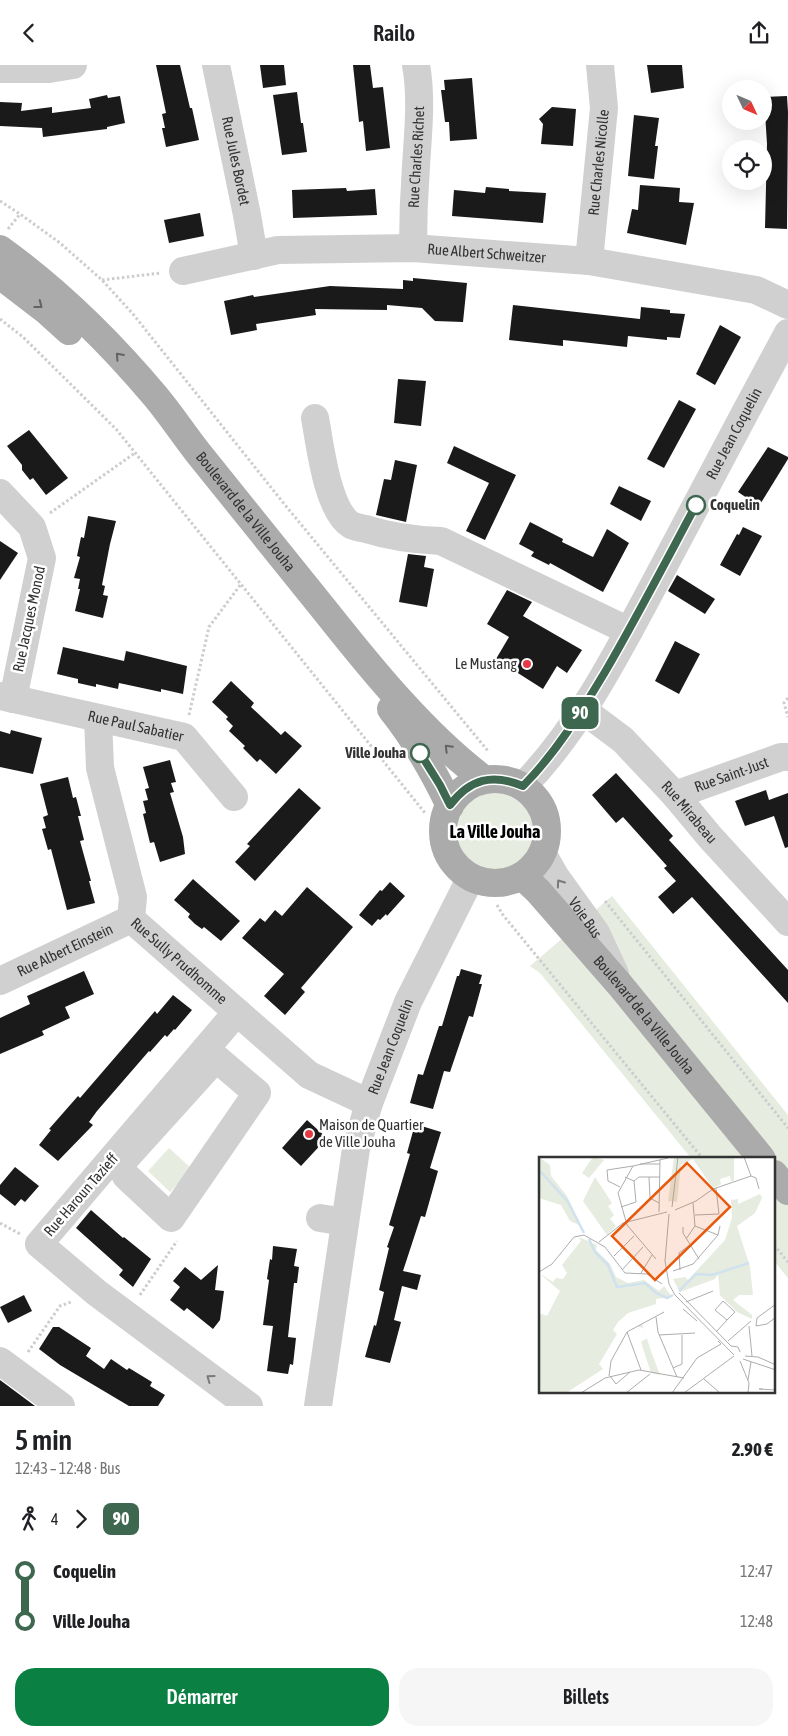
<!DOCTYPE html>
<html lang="fr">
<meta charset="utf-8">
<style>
body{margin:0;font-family:"Asap Condensed",sans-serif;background:#f6f6f6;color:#202124;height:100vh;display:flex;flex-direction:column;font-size:19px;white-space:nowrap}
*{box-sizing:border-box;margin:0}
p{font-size:16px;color:#757577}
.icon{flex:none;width:28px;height:28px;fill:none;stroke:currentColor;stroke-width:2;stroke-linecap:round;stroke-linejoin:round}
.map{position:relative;height:1341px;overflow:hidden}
.sheet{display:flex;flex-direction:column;background:#fff;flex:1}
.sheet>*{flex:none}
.badge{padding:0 10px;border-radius:8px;font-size:18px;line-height:32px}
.needle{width:32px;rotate:134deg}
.controls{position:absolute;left:722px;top:15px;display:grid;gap:10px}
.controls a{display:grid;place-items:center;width:50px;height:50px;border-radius:50%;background:#fff;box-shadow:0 5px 20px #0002;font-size:25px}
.map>.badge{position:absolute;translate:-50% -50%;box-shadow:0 0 0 2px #fff}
.legs{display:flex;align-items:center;gap:8px;height:55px;padding:0 15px;font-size:16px}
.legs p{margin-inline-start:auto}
.headline{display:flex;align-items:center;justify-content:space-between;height:85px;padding:0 15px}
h1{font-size:28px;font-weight:600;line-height:38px}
.button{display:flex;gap:10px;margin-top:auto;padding:10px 15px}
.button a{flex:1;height:58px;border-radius:20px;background:#0b8043;color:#fff;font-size:20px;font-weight:600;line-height:58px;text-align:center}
.button a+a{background:#f6f6f6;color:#202124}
ul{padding:0 15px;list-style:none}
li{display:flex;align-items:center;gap:18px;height:50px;font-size:19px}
li i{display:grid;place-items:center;width:8px;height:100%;margin:0 6px;background:currentColor}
li i::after{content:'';width:12px;height:12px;margin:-6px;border:4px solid;border-radius:50%;background:#fff}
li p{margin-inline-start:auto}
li:first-child i{background:linear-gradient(#0000 50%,currentColor 0)}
li:last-child i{background:linear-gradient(currentColor 50%,#0000 0)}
header{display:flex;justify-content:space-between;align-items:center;height:65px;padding:0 15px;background:#fff;font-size:22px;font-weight:600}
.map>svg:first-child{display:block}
.green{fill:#e6ecdf}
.building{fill:#1a1a1a}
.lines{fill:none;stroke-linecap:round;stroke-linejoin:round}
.path{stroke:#cdcdcd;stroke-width:3;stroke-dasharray:2.5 2.5;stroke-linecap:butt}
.minor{stroke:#d0d0d0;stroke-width:28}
.major{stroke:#ababab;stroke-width:28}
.oneway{stroke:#636363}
.oneway2{stroke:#7a7a7a}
.line-1-casing{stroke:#fff;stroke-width:11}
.line-1{stroke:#3e6750;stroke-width:8}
.stop-1-dot{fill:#fff;stroke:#3e6750;stroke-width:2.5}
.poi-dot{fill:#e63946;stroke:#fff;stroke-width:2}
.labels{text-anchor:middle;stroke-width:5;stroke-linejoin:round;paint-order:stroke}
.street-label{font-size:15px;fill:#333;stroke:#fff}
.stop-label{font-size:15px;font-weight:bold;fill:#333;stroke:#fff;text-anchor:start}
.poi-label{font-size:15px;fill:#333;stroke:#fff;text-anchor:end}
.quarter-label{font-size:18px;font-weight:bold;fill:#000;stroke:#fff}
.inset-river{fill:none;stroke:#cfe2ee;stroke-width:2.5}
.inset-road{fill:none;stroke:#adadad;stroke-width:1}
.view{fill:#e8590c;fill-opacity:0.15;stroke:#e8590c;stroke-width:2.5}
.inset-edge{fill:none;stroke:#333;stroke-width:2.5}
</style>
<header><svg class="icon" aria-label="back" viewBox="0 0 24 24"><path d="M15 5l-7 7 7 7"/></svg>Railo<svg class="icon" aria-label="share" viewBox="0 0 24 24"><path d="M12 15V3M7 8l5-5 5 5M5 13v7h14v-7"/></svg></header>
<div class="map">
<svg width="788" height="1341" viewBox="0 0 788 1341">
<rect width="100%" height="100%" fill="#fff"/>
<g class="green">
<circle cx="496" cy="766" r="39"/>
<polygon points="612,831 788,1050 788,1213 774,1196 774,1094 691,1093 540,908 530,901"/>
<polygon points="169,1083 192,1104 170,1127 148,1106"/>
</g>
<g class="building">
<polygon points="156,0 180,0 190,43 192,43 199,75 166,82 162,63 165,63 162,49 166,48"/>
<polygon points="260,0 284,0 286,20 263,23"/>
<polygon points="353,0 370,0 373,23 383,22 390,83 366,86 363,56 359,57"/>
<polygon points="647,0 682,0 684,23 651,28"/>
<polygon points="472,13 477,74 450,76 449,57 445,57 441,25 445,25 444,15"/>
<polygon points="297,27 301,58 303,58 307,87 282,90 273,30"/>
<polygon points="107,30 108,33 120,31 125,58 107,62 107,64 43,72 42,63 0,61 0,37 22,38 21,46 52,42 52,48 91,43 89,34"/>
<polygon points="787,31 788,47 787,164 765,163 767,79 764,32"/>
<polygon points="552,42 576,44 573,81 541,79 543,59 539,54"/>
<polygon points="634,50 659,53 655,81 658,81 654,114 628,111"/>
<polygon points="640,120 680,123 679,137 694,138 686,180 627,168 632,144 638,145"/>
<polygon points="486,122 509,124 509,126 546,128 543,158 452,151 454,125 485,128"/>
<polygon points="346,123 347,126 375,124 377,150 293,153 292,125"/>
<polygon points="200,148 204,171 169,178 164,155"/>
<polygon points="413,213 467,218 463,257 435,256 422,243 387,240 387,245 315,244 316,250 256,259 257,265 231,270 224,236 253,230 254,232 330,221 403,224 403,215 413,216"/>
<polygon points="513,240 640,254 641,242 670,245 670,248 685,249 680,273 667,272 667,275 628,271 627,282 563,275 563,281 509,275"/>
<polygon points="720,260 741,272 715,320 696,309"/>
<polygon points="398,314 426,316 421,361 394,358"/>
<polygon points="679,335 696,344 664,403 647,394"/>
<polygon points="29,365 68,413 46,430 33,413 30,415 22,405 22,400 7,381"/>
<polygon points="454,381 516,410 485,475 466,466 489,418 447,398"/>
<polygon points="768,382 788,392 788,394 759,441 738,427"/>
<polygon points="395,395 417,400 406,457 376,450 384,414 391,415"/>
<polygon points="619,421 651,436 641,456 610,439"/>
<polygon points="88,451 116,456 110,479 102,520 105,521 103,530 108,531 103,553 75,546 80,524 78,524 80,514 74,513 80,492 77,491 81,472 84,473"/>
<polygon points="530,457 563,474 562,477 593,492 607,464 629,478 603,527 550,498 549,500 531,491 534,487 519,479"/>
<polygon points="743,462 762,471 740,511 720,500 737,469 739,470"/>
<polygon points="0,476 18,488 0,515"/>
<polygon points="408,489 426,491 424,502 434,504 427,542 399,537"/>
<polygon points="677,510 715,534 705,549 668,526"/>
<polygon points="507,525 532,537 523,551 582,585 567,608 557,601 543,624 496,594 509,572 487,559"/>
<polygon points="675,576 700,589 679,629 655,616"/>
<polygon points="63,582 124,596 126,586 187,601 183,629 161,624 161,627 119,618 118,624 96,619 96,622 78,618 78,614 57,609"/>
<polygon points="231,616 254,638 251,642 281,670 285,666 302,681 276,709 260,694 257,697 243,683 245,681 229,666 233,661 226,654 228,652 212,637"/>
<polygon points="11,665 42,673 33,709 0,702 0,666 10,669"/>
<polygon points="170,695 176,717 171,718 174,727 170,728 183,772 185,789 160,797 154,777 150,778 143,749 146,748 143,736 148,735 145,724 149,723 143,702"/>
<polygon points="616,708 673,771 669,775 788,905 788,938 692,832 673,849 658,832 676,816 664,803 667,801 623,752 616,758 592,730"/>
<polygon points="68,712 73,733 76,732 81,751 78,751 84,775 80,776 91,816 89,816 95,838 67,845 51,784 48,785 42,764 46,763 43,752 48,750 40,719"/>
<polygon points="299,723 321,743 255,816 235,797 250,781 247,779"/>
<polygon points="766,725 769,735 788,728 788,782 785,783 774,751 745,761 735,736"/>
<polygon points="193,814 240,856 221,876 204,862 202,864 195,859 188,852 190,849 174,835"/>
<polygon points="390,817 405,831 387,851 386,849 380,855 378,854 372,861 359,850 380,825 382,826"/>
<polygon points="307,822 353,862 301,923 305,927 285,950 264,931 284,909 242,873 260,853 265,857 275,845 282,851"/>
<polygon points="461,904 482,910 479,919 482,919 473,952 469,951 450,1007 444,1006 433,1044 410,1038 418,1009 423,1010 439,961 442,961 457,911 459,911"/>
<polygon points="84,906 94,929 65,942 70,953 42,966 44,970 0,989 0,953 30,939 27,931"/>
<polygon points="173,930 192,945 175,965 174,964 167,972 165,970 150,987 149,986 97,1046 89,1057 93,1060 58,1096 39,1080 51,1065 49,1064 78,1031 80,1033 155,946 157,949"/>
<polygon points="307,1055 327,1073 301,1101 282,1083"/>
<polygon points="415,1059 441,1067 430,1103 438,1106 425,1152 421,1151 403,1206 421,1210 417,1225 402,1221 394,1255 401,1257 390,1298 365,1292 374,1260 376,1261 384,1227 379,1225 389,1183 387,1182 394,1162 389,1160 410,1089 407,1088"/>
<polygon points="15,1102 39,1121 25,1137 21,1134 15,1141 0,1129 0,1120"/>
<polygon points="91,1145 123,1173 124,1172 151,1194 133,1222 119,1210 123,1205 76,1163"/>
<polygon points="273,1181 297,1184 294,1201 299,1202 297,1218 294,1218 288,1272 296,1273 293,1300 290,1299 288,1309 267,1306 273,1261 263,1260 269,1215 267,1214 270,1194 272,1195"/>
<polygon points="218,1200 215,1225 224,1226 220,1255 213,1264 187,1243 184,1246 170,1235 180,1222 173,1216 185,1202 201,1215"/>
<polygon points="24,1230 32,1246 8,1258 0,1242"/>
<polygon points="53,1262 59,1262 91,1283 86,1291 104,1304 111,1294 127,1305 129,1303 152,1317 150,1321 165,1330 158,1341 129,1341 60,1300 39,1284"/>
<polygon points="0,1315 35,1341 0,1341"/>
</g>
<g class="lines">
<g class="path">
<polyline points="0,136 20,149 60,178 102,215 133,249 285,440 488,686"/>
<polyline points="8,164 20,149"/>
<polyline points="102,215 161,208"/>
<polyline points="0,254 23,272 116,364 425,748"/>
<polyline points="50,448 135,388"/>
<polyline points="788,633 784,638 788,652"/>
<polyline points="189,650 209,562 241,519"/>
<polyline points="605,836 788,1063"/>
<polyline points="497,840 503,850 703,1094"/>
<polyline points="0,1158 20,1169"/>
<polyline points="774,1180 788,1197"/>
<polyline points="140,1230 177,1176"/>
<polyline points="28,1287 60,1241 71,1237"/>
</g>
<g class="minor">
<path id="s1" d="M216,0L247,150L254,191"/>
<polyline points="0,4 49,4 73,0"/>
<path id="s2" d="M413,183C413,155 414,128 416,101C418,68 422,33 416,0"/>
<path id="s3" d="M589,196L604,43L600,0"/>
<path id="s4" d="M183,206L278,185L413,183L589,196L756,225L788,240"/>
<path d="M315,353C320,379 327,445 351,460C355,462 361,463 366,464C391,472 415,475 441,476L629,566"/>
<polyline points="0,428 32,462 42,493 13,634"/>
<path id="s5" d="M0,631L184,672L234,732"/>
<path id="s6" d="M583,645L623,675L675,730L710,772L788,857"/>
<path id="s7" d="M98,653L100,703L133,832L131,854L309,1010L369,1038"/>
<path id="s8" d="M523,721C580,663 620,583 658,512C701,431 744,349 788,268"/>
<path id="s9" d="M675,730L781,692H788"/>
<path id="s10" d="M542,788L555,811L596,868L615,909"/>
<path id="s11" d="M0,916L131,854"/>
<polyline points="237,947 39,1179 97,1228 249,1341"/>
<polygon points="216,993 257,1028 171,1153 126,1111 122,1103 122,1097"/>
<polyline points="320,1153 345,1157"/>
<polyline points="0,1296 61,1341"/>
<path id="s12" d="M318,1341L356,1084L369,1038L408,937L466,822L469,811"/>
</g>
<g class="major">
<path id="s13" d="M0,184C58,226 110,277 156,332C171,350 184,370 199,389C242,442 284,495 327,548C373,606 426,671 485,715"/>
<polyline points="0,210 48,247 69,266"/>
<path d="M391,644C414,673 434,707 450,741"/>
<circle cx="495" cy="766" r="52"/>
<path id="s14" d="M522,811L538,826L620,920L762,1094"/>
<polyline points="774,1109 788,1126"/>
</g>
</g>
<defs><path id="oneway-chevron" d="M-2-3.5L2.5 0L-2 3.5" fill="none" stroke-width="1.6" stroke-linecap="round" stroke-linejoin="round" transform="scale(1.25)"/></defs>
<g class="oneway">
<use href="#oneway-chevron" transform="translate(39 240) rotate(38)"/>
<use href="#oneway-chevron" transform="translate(119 291) rotate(-132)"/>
<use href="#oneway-chevron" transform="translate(448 683) rotate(-135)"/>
</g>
<g class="oneway2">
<use href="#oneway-chevron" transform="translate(560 818) rotate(-125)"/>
<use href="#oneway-chevron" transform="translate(210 1313) rotate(-144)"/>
</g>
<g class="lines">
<defs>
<path id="line-1" d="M420,688L440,720L450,740C470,714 492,708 523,721C556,688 581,647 605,607C637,552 666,496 696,440"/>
</defs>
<use href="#line-1" class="line-1-casing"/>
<use href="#line-1" class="line-1"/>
</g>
<g class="stop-1-dot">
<circle cx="696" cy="440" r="9"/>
<circle cx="420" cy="688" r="9"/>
</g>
<g class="poi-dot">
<circle cx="527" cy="599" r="5"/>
<circle cx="309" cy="1069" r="5"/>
</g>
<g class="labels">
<g class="street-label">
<text dy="5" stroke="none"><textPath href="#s2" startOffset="91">Rue Charles Richet</textPath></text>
<text dy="5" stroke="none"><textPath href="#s1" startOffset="98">Rue Jules Bordet</textPath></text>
<text dy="5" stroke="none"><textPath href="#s3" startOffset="99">Rue Charles Nicolle</textPath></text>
<text dy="5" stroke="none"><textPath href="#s4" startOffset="306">Rue Albert Schweitzer</textPath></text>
<text dy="5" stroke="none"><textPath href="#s8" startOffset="412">Rue Jean Coquelin</textPath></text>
<text dy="5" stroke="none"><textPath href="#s13" startOffset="361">Boulevard de la Ville Jouha</textPath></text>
<text transform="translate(29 554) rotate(-78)" y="5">Rue Jacques Monod</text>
<text dy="5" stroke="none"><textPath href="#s5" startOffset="139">Rue Paul Sabatier</textPath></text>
<text dy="5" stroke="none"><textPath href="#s9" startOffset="60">Rue Saint-Just</textPath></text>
<text dy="5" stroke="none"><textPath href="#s6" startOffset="148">Rue Mirabeau</textPath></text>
<text dy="5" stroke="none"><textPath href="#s10" startOffset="78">Voie Bus</textPath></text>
<text dy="5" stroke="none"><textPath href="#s11" startOffset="72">Rue Albert Einstein</textPath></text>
<text dy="5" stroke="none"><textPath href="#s7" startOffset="269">Rue Sully Prudhomme</textPath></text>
<text dy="5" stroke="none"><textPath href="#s14" startOffset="185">Boulevard de la Ville Jouha</textPath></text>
<text dy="5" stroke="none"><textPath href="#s12" startOffset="368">Rue Jean Coquelin</textPath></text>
<text transform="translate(81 1130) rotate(-49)" y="5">Rue Haroun Tazieff</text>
</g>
<g class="stop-label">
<text x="710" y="445">Coquelin</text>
<text x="406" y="693" text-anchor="end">Ville Jouha</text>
</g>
<g class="poi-label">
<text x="517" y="604">Le Mustang</text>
<text x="319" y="1065" text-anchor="start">Maison de Quartier<tspan x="319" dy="17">de Ville Jouha</tspan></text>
</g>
<g class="quarter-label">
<text x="495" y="773">La Ville Jouha</text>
</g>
</g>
<g transform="translate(539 1092)">
<rect width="236" height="236" fill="#fff"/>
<path d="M0,0L11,8L12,19L28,39L42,69L31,64L22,48L0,41ZM54,0L65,3L50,21L43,16ZM135,0H195V24H192L191,19L181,22L182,27L174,31L154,2L142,8L138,45L129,44ZM56,20L73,46L69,49L75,58L71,62L77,69L68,78L44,44ZM221,37L223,41L216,56L198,69L211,110L214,138H200L194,143L213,158V162L198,155L181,138L179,117L176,122L141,135L134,122L146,120L149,123L186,83L193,61L192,43L199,42V47ZM40,80L58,88L57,93L71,107L77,120L89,126L105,123L120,134L125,129L133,140L117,142V147L89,156L79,165L74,173L78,177L60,207L64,212L27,236H0V156L8,159L21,134L0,116L14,125L17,121L24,122L28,116L23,108L42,84ZM103,167L113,197L121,218L112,216L102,185L108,181L104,171L98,169Z" fill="#e6ecdf"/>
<path class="inset-river" d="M0,13L29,45L45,76M50,82L56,95L69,108L78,130L106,126L117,136L128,141L134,138M140,134L157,117L173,118L210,106"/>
<path class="inset-road" d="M101,7H121M212,19L217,21L220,32M86,20L95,24L100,20H121M110,20L111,41L120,46M81,30L69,24L68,13L94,9M82,50L97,45L95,24M133,50L139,0M136,53L157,44L174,32L212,19L205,0M120,55L121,3M130,57L126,104L130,127L136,138L195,198M156,58L180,57L177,31M156,69L179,78L181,69M144,70V76L160,102M147,82L156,69L154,46M60,85L84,66L128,55M75,99L95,79M117,102L88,68L79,36L94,9L129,1M83,113L104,90M141,113L140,96L151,88M134,114L154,107L179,78M0,115L13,107L35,80L45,78L66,90L86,116L108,117L123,127M102,116L113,98M140,136L192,189L199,190L201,195M147,145L174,134M237,147L218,161L217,169L228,167L237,160M144,152L158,164M117,160L119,175L138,220M210,169L213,199M88,175L102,213M177,175L188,163L176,153L184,144L196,155L188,163M120,178L156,176M189,184L212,164M206,199L219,200L237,208M204,202L237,213M201,204L210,226L209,236M134,211L143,207V178M70,219L72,204L88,175L125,155M71,219L77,227L91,215M165,222L181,236M209,223L212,205M224,232H220L237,233M42,236L66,221L100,213L145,221M87,236L111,217M133,236L158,201L182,187L179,184M145,236L195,199"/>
<path class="view" d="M148,6L191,50L116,123L73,79Z"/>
<rect width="236" height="236" class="inset-edge"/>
</g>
</svg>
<div class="controls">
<a><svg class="needle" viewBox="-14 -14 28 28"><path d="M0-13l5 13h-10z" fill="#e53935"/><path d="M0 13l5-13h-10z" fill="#757577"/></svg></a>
<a><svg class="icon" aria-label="locate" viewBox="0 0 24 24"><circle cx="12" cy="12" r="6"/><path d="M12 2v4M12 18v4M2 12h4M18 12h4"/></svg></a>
</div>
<b class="badge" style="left:580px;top:648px;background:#3e6750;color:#fff">90</b>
</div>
<section class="sheet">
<div class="headline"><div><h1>5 min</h1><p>12:43 – 12:48 · Bus</p></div><b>2.90 €</b></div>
<div class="legs"><svg class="icon" aria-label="walk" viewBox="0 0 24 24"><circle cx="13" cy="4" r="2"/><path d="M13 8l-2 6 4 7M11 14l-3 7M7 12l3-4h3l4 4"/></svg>4<svg class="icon" aria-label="forward" viewBox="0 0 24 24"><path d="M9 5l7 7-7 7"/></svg><b class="badge" style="background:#3e6750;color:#fff">90</b></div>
<ul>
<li><i style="color:#3e6750"></i><b>Coquelin</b><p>12:47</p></li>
<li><i style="color:#3e6750"></i><b>Ville Jouha</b><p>12:48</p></li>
</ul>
<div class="button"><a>Démarrer</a><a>Billets</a></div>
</section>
